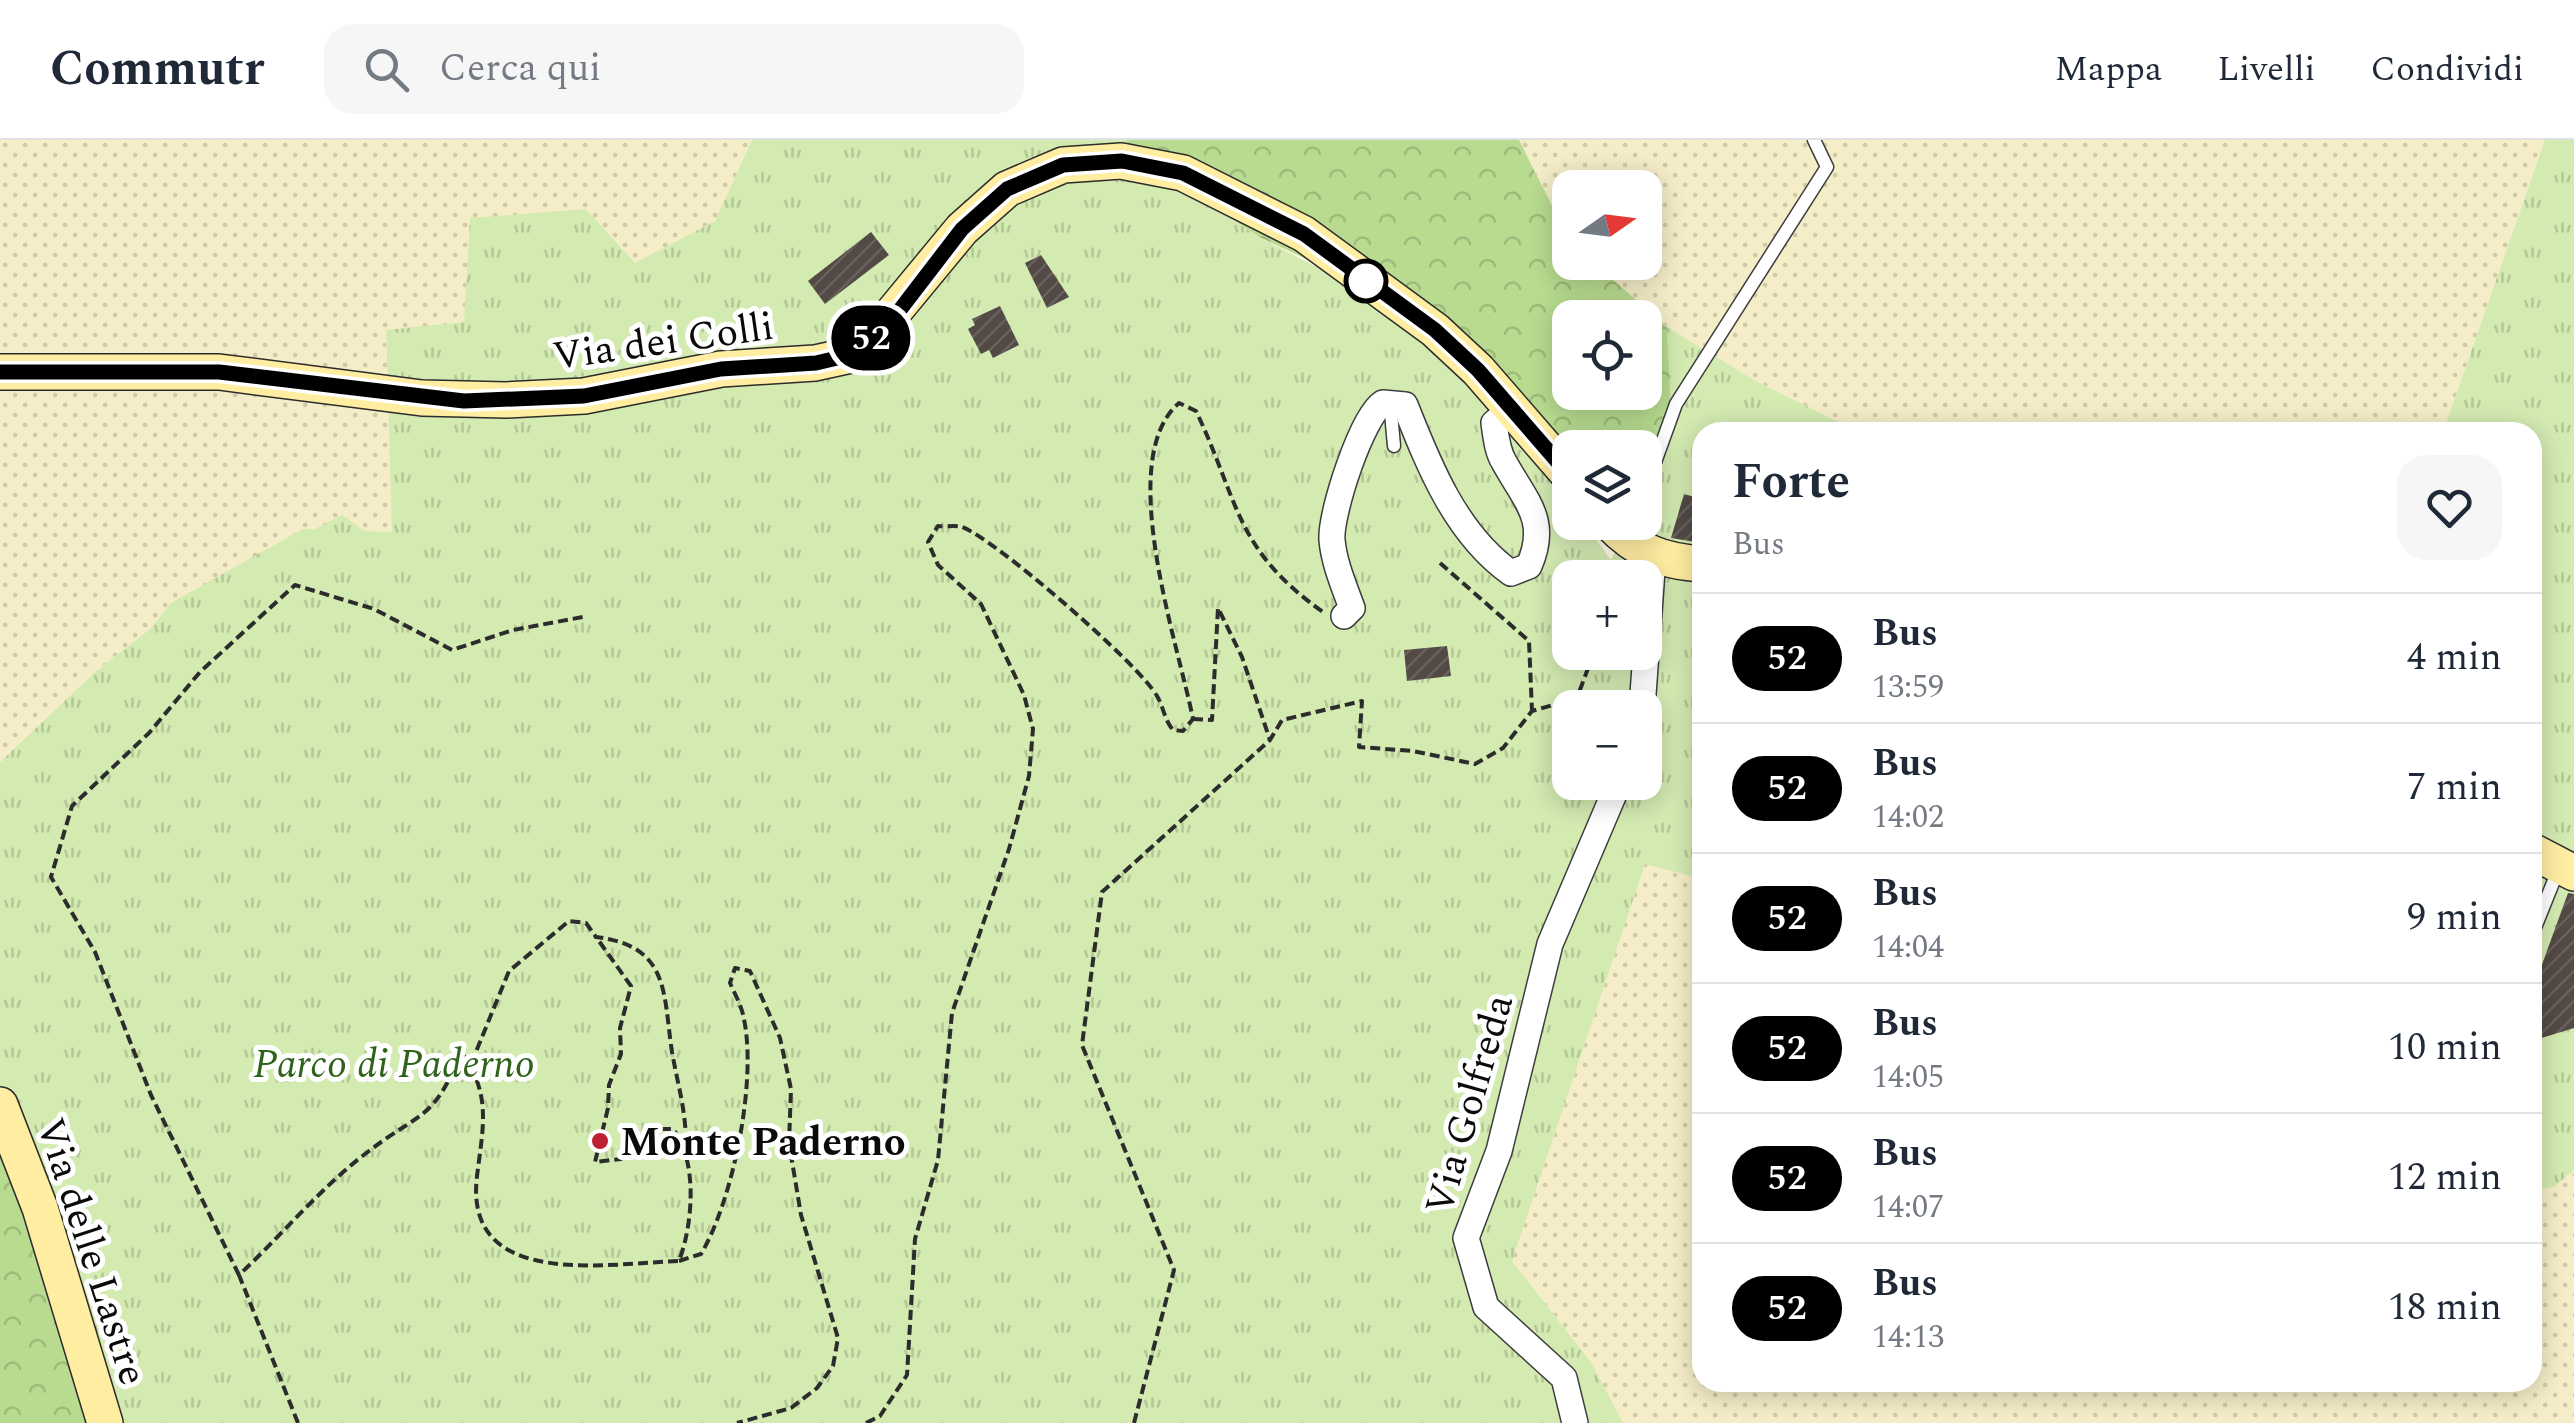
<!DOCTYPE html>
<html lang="it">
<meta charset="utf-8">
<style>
body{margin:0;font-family:Spectral,serif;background:#f6f6f7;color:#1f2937;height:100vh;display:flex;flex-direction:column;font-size:38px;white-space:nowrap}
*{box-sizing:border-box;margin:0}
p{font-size:32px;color:#747a83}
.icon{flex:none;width:55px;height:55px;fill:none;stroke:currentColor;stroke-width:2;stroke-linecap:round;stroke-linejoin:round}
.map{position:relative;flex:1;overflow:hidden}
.drawer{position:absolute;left:1692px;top:282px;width:850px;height:970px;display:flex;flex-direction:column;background:#fff;border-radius:30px;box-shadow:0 5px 25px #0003}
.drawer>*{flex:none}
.badge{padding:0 20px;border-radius:32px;font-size:35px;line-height:65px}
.needle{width:65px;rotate:76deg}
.buttons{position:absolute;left:1552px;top:30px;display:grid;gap:20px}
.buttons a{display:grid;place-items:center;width:110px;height:110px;border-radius:20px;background:#fff;box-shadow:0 5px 25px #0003;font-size:50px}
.map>.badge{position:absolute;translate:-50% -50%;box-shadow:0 0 0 5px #fff}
.round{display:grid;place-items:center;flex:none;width:105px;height:105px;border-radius:30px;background:#f6f6f7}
.overview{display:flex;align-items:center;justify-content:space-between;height:170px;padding:0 40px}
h1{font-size:48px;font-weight:700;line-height:75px}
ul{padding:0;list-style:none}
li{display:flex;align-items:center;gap:30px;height:130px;padding:0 40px;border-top:2px solid #e0e1e3}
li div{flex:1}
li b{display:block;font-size:38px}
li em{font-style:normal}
li .badge{min-width:110px;font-weight:700;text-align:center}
header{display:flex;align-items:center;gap:60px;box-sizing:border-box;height:140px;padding:0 50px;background:#fff;border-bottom:2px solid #e0e1e3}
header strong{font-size:48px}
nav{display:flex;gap:55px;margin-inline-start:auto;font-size:35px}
.search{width:700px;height:90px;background:#f6f6f7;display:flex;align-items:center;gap:25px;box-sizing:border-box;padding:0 35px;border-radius:30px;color:#747a83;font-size:38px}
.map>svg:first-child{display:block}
.farmland{fill:url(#farmland-dots)}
.forest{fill:url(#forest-crowns);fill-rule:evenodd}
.park{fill:url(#park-tufts);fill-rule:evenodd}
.building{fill:url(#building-hatch)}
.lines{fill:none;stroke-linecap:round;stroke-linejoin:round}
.lane-casing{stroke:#3d3d3d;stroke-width:15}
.street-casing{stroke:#3d3d3d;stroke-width:28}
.secondary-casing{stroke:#2c2c2c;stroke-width:38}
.path{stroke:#2c2c2c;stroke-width:4;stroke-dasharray:10 5;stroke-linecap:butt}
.lane{stroke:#fff;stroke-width:12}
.street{stroke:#fff;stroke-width:25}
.secondary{stroke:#ffeda2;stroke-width:35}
.line-casing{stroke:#fff;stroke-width:22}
.line{stroke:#000;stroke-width:15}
.stop-dot{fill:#fff;stroke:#000;stroke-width:5}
.poi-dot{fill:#bd1f33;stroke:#fff;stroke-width:4}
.labels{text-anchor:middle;stroke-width:10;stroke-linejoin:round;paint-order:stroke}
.street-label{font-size:40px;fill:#0a0a0a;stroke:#fff}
.park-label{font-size:40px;font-style:italic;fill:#2f631a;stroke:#fff}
.poi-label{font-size:40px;font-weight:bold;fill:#0a0a0a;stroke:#fff;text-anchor:start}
</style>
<header>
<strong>Commutr</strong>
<div class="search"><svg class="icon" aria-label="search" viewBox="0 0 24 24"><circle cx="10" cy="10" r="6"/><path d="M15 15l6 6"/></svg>Cerca qui</div>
<nav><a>Mappa</a><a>Livelli</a><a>Condividi</a></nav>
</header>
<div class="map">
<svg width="2574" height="1283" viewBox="0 0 2574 1283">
<defs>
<pattern id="farmland-dots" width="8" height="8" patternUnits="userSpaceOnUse" patternTransform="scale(2.5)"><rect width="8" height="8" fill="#f5edc7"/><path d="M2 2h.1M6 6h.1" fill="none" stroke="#d1caaa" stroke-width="1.8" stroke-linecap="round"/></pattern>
<pattern id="forest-crowns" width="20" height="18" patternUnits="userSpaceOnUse" patternTransform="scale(2.5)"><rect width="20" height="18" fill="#b8db90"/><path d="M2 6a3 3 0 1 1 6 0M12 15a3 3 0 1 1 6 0" fill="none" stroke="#9dbb7b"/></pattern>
<pattern id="park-tufts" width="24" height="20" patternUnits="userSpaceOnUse" patternTransform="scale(2.5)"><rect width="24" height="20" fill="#d3eab1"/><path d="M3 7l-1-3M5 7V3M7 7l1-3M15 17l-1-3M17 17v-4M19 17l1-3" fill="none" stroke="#b4c797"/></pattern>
<pattern id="building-hatch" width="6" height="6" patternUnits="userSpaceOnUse" patternTransform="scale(2.5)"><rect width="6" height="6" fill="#534a46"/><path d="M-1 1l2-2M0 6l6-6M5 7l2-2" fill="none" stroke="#67605c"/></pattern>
</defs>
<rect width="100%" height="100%" fill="#fff8e7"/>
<g class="farmland">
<polygon points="0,0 752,0 715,81 635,124 464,182 386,191 393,392 303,389 168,475 95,532 0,622"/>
<polygon points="1519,0 2545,0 2443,292 1859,292 1756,241 1667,187 1594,123 1645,122 1645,48 1570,48 1570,101"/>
<polygon points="1645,723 1702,739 1702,1242 2532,1242 2533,1050 2554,1047 2574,1030 2574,1283 1623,1283 1591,1222 1512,1121"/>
</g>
<g class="forest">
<path d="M1126,0H1519L1570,101V122L1594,123L1667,187L1672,284L1645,345V308H1570V364L1336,133L1259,97L1134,14ZM1570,178H1645V252H1570Z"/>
<polygon points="0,1008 52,1118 96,1283 0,1283"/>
</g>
<g class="park">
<path d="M752,0H1126L1134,14L1259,97L1392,166L1558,339L1570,364V382L1584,383L1611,420L1628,383L1645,382V345L1672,284L1667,187L1756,241L1859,292H1702V739L1645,724L1512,1121L1591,1222L1623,1283H96L52,1118L0,1008V622L95,532L150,489L171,463L303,389H315L342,375L365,391L392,392L386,190L464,182L470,78L586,69L635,123L715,81ZM1570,438H1645V512H1570ZM1570,568H1645V642H1570Z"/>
<polygon points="2545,0 2574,0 2574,1030 2554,1047 2533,1050 2532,292 2443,292"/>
</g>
<g class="building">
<polygon points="871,92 889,115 825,164 808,141"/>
<polygon points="1041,115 1069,157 1047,168 1025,123"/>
<polygon points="1000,166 1019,205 993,218 989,210 981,214 968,189 975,185 972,179"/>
<polygon points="1684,354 1702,359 1696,402 1671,398"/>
<polygon points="1447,506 1451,536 1407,541 1404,510"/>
<polygon points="2568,753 2574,754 2574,888 2532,901 2532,852"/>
</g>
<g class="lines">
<defs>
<g id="lane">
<polyline points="1390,262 1394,306"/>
<polyline points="1645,350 1676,264 1827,27 1814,0"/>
<polyline points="2532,795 2559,728"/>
</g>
<g id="street">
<path d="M1344,476L1352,468C1344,446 1334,423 1332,400C1330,374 1362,276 1383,263L1405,265C1429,326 1456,394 1511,433L1529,426C1549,380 1526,362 1504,322C1497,311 1496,296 1494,283L1511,269"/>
<polyline points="1642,568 1653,417"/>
<polyline points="1575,1283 1564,1238 1486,1167 1466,1098 1499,1011 1550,804 1619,642"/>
</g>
<g id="secondary">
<polyline points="0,232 219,232 422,258 506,260 584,256 721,229 815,223 847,216 872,198 962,89 1007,49 1063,25 1121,21 1183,33 1304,94 1435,190 1478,230 1570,336"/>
<path d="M1609,382C1638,412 1661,421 1702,424"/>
<polyline points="2532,711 2574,733"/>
<polyline points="0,965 40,1068 105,1283"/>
</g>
</defs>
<use href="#lane" class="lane-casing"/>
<use href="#street" class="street-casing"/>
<use href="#secondary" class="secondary-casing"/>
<g class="path">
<polyline points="1440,423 1529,501 1532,571"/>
<polyline points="1193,579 1212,580 1218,468 1242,517 1270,600"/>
<path d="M471,924L509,831L569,781L586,783L596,797C670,806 663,853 672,912C678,946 686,970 686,1005"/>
<path d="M679,1121L701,1114C733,1060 757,942 744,879C742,867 735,854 730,843L735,828L750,831L780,898L791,949L789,1003L801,1075L838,1198L833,1226L817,1248L791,1268L737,1283"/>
<polyline points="239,1135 151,955 95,812 51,737 72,666 149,593 200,532 295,445 374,469 452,510 513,490 583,477"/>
<path d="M298,1283L239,1135C282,1095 322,1046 369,1011C421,971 434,981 461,912C492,954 483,987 477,1036C463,1151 609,1123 679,1121C693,1084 698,1021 673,989H648L621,1019L595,1022L608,968L609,945L621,914L620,888L631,846L596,797"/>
<path d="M866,1283L880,1276L907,1235L915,1099L938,1020L952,873L1009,709L1029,636L1033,589L1024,555L981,464L938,425L928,402L938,386C945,387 955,385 962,387C995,399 1139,524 1157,556C1164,568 1164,579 1173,590L1183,591L1193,579C1178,503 1114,319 1179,263L1196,271C1239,361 1234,409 1323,472"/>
<polyline points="1134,1283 1174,1130 1082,905 1102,752 1270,600 1282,580 1362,561 1359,607 1413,611 1475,624 1503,608 1532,571 1577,558 1594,512"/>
</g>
<use href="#lane" class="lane"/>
<use href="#street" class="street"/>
<use href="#secondary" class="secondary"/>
</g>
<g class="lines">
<defs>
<polyline id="line" points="0,232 219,232 464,261 584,256 721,229 816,223 846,216 872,198 896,175 962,89 1007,49 1063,25 1122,21 1183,33 1304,94 1435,190 1478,230 1570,336"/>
</defs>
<use href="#line" class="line-casing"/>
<use href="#line" class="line"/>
</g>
<circle class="stop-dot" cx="1366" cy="141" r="20"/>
<circle class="poi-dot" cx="600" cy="1001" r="10"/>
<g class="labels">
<g class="street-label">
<text transform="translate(663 200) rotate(-8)" y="14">Via dei Colli</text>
<text transform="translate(1468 964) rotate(-74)" y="14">Via Golfreda</text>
<text transform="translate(93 1111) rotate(72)" y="14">Via delle Lastre</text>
</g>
<g class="park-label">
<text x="394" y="937">Parco di Paderno</text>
</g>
<g class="poi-label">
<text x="620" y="1015">Monte Paderno</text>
</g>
</g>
</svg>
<div class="buttons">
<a><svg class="needle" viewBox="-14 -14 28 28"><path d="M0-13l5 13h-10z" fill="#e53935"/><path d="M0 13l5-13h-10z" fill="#747a83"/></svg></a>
<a><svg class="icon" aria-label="locate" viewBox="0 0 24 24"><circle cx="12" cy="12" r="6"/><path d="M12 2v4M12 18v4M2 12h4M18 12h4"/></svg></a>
<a><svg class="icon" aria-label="layers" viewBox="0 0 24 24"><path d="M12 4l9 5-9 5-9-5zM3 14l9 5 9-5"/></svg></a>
<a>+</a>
<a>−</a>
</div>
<b class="badge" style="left:871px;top:198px;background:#000;color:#fff">52</b>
<section class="drawer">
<div class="overview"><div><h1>Forte</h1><p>Bus</p></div><a class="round"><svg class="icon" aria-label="heart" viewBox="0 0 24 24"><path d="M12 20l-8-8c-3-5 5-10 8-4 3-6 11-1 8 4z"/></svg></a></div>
<ul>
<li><span class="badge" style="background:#000;color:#fff">52</span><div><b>Bus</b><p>13:59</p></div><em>4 min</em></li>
<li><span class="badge" style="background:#000;color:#fff">52</span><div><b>Bus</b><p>14:02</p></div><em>7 min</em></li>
<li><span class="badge" style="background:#000;color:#fff">52</span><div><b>Bus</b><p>14:04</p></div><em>9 min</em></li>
<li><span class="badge" style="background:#000;color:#fff">52</span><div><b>Bus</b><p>14:05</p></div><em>10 min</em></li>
<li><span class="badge" style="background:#000;color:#fff">52</span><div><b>Bus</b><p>14:07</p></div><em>12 min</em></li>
<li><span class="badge" style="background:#000;color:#fff">52</span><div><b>Bus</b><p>14:13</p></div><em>18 min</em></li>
</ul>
</section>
</div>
